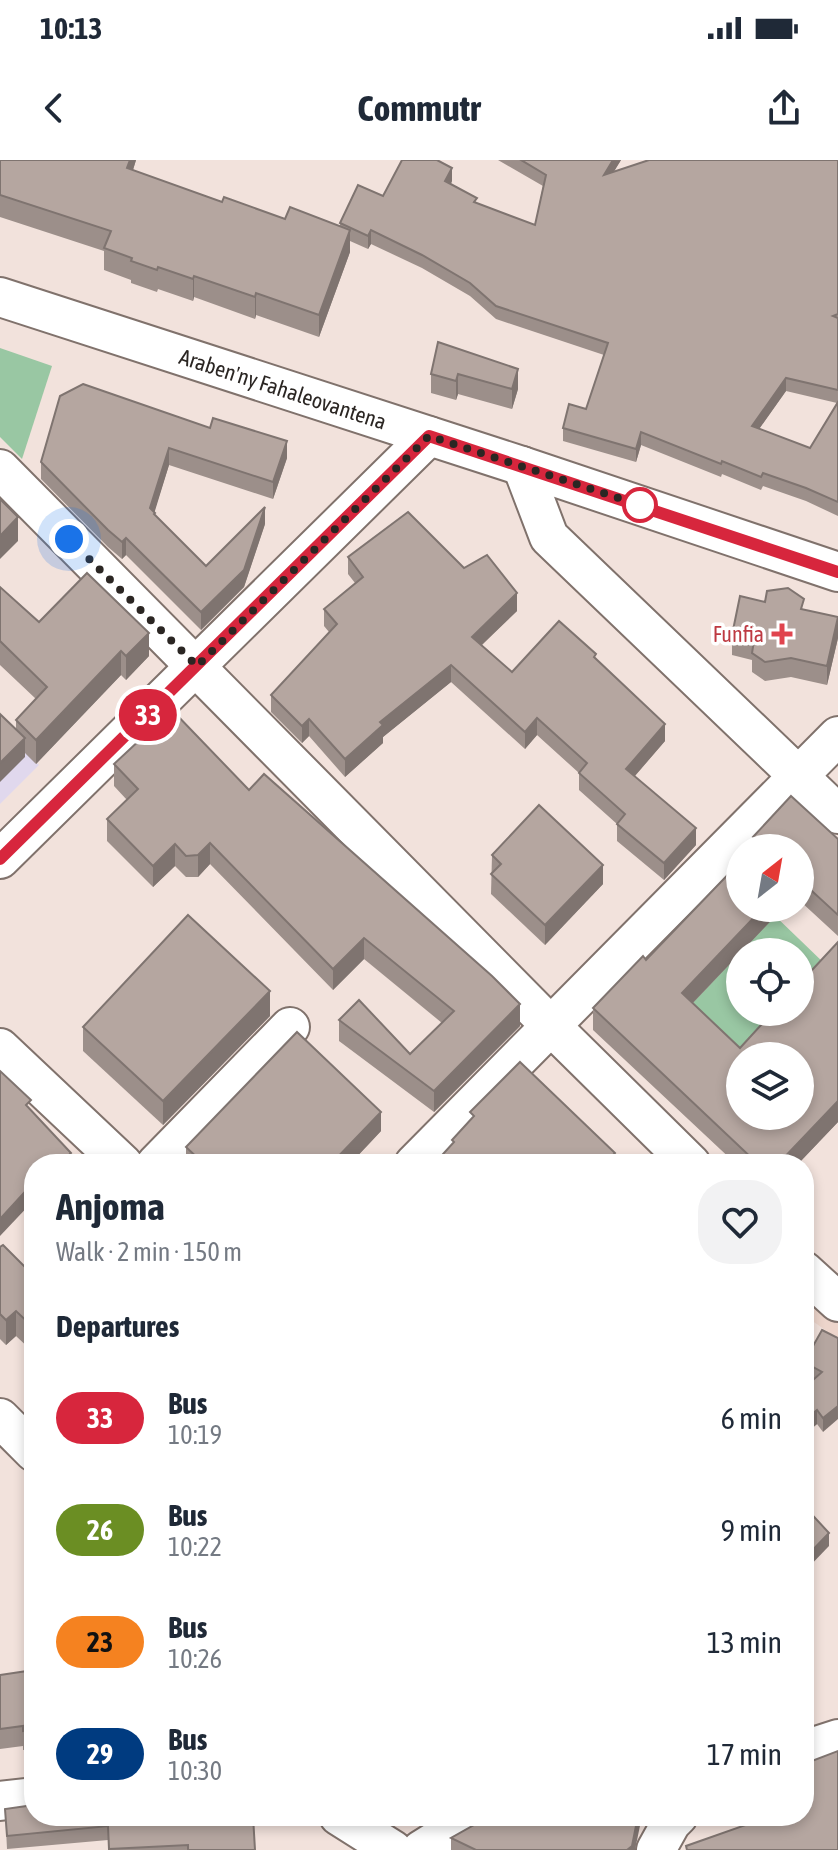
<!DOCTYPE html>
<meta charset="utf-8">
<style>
body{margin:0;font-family:"Asap Condensed",sans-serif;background:#f2f2f3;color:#1f2937;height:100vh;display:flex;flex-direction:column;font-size:30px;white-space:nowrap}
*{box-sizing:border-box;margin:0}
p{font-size:26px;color:#747a83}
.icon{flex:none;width:44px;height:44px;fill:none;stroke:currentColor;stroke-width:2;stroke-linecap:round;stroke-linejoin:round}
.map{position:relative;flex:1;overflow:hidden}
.panel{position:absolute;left:24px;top:994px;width:790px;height:672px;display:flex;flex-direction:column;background:#fff;border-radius:32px;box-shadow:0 4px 12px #0003}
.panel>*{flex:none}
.badge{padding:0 16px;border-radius:26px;font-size:28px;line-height:52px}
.needle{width:52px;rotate:31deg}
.fabs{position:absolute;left:726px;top:674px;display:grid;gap:16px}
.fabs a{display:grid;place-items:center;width:88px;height:88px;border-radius:50%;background:#fff;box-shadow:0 4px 12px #0003;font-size:40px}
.you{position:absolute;width:40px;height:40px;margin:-20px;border:6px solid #fff;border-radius:50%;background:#1a73e8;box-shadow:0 0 0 12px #1a73e833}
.map>.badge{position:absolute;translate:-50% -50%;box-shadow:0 0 0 4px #fff}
h2{padding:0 32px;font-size:30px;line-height:72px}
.round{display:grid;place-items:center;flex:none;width:84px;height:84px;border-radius:32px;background:#f2f2f3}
.overview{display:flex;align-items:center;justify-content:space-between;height:136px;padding:0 32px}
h1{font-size:38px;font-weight:700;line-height:60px}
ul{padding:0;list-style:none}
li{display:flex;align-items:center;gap:24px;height:112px;padding:0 32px}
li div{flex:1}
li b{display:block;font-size:30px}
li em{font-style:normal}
li .badge{min-width:88px;font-weight:700;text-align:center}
.status{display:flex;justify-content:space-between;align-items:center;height:56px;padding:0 40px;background:#fff;direction:ltr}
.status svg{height:22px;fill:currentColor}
header{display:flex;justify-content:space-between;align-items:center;height:104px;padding:0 32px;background:#fff;font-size:36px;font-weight:700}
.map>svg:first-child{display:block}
.built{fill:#edd5cb}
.education{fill:#e0d8ed}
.green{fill:#99c7a3}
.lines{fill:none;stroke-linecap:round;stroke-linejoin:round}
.minor-casing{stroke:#80726c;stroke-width:42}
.minor{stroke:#fff;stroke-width:38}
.wall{fill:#9c8f8a;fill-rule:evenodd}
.shaded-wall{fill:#7f7470}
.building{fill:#b5a6a0;stroke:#7f7470;stroke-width:2;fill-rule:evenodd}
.line-casing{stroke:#fff;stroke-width:18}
.line{stroke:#d7263d;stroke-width:12}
.walk{stroke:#2b2623;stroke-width:8;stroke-dasharray:0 14.4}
.stop-dot{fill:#fff;stroke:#d7263d;stroke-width:4}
.health-dot{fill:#e0444e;stroke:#fff;stroke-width:3}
.labels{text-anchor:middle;stroke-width:7;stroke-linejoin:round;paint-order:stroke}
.street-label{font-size:22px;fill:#2b2623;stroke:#fff}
.health-label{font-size:22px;fill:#be3a42;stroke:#fff;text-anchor:end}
</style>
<div class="status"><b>10:13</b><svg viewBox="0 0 49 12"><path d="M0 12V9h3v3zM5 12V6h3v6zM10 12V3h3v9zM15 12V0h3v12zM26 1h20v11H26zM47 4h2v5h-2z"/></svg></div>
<header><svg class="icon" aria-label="back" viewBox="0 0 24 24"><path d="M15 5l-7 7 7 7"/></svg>Commutr<svg class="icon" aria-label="share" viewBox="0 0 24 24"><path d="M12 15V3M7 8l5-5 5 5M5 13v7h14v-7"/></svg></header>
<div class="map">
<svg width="838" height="1690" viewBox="0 0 838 1690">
<rect width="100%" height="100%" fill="#f2e2dc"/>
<polygon class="built" points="804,1088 838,1118 838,1179 804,1155"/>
<polygon class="education" points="0,569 39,605 0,644"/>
<g class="green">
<polygon points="0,188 52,206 22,299 0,277"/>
<polygon points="771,752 826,805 800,833 800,792 740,792 740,852 783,852 742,896 687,843"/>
</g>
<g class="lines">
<defs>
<g id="minor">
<polyline points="0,137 522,306 838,412"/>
<polyline points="522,306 549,377 838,654"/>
<polyline points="0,309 551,866 691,1004"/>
<polyline points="0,699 429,276"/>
<polyline points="0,888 123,1004"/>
<polyline points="156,1004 290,867"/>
<polyline points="414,1004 838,576"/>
<polyline points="804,1111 838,1142"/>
<polyline points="0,1258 34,1292"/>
<polyline points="804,1590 838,1579"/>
<polyline points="0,1641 34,1637"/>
<polyline points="339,1656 393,1690"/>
<polyline points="421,1690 453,1670 480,1656"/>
<polyline points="656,1690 671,1663 678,1656"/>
</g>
</defs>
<use href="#minor" class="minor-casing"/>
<use href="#minor" class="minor"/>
</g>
<g class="wall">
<path d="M0,0H136L133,10L222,42L285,59L340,66V63L383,36L452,21L451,24L477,43L535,65L543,26L498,0H621L614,11L838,0V356L806,341L763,326L761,330L722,314L721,317L641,285L636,302L563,281V268L586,249L604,195L496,159L470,136L422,108L371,84L368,89L350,81V92L319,177L256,155L255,159L194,137L193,141L158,129L157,132L131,123V120L104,110V91L0,57ZM786,231L837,243L810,288L759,269Z"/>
<polygon points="518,209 518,229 512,249 458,234 456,240 431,233 431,214"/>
<polygon points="60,236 287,298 273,339 169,305 154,352 155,356 206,406 265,364 244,427 201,470 126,395 122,399 108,387 41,319 41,302"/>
<polygon points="348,397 464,408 517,451 482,485 512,512 596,500 665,581 635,616 696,685 664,720 617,681 617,664 579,630 579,613 537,575 525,589 451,522 383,577 383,583 345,617 309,576 302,583 271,552 271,535 329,472 324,466 324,449 355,423 348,414"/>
<polygon points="0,427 39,462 149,496 126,520 121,515 36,604 25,593 25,597 16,570 16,560 36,539 0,505"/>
<polygon points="804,450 838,457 838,478 827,525 791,517 765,521 752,512 752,500 732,495 732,475"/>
<polygon points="114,604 249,630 520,866 434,952 339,881 339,860 410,894 442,863 364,799 333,830 210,704 198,717 186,717 175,706 153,727 107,681 107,659 127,640 114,626"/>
<polygon points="753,677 838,679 838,776 800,741 800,688 753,688"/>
<polygon points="492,695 603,724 545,785 491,734"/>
<polygon points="740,748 783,748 693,843 740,888 838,782 838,962 798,1004 736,1004 593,870 593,848 646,800"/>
<polygon points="270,856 163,965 83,891 83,867"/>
<polygon points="381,971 350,1004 186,1004 186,987"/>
<polygon points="0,1087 34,1116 34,1193 16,1176 6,1185 0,1179"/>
<polygon points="838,1178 823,1272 817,1264 804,1275 804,1228 812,1220 804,1216 804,1202"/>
<polygon points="34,1510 34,1589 23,1590 23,1586 0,1589 0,1515"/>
<polygon points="5,1649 162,1662 255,1690 108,1690 108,1680 7,1689"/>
<polygon points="451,1678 635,1690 451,1690"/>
</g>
<g class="shaded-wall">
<polygon points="130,0 136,0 127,29 127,8"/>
<polygon points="613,0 621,0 604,28 604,15"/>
<polygon points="452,8 452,21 445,35 445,21"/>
<polygon points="350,70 350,92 319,177 319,155"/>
<polygon points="371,70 371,84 368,89 368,76"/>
<polygon points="194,116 194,137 193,141 193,119"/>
<polygon points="256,133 256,155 255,159 255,137"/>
<polygon points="518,209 518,229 512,249 512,229"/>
<polygon points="458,214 458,234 456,240 456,221"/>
<polygon points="786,218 786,231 752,279 752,266"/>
<polygon points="641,272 641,285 636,302 636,289"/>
<polygon points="287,281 287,298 273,339 273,322"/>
<polygon points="169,288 169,305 154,354 155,353 155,370 150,348"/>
<polygon points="265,347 265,364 244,427 201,470 201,452"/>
<polygon points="18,357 18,381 0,399 0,376"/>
<polygon points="126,378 126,395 122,399 122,382"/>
<polygon points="517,433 517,451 472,494 472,477"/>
<polygon points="838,459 838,478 827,525 827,506"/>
<polygon points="149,473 149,496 126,520 126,496"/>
<polygon points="121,491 121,515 36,604 36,580"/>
<polygon points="451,505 451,522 383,577 383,583 345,617 345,599 380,562"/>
<polygon points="537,558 537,575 525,589 525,572"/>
<polygon points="309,559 309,576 302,583 302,566"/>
<polygon points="665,564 665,581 626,626 626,609"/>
<polygon points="25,578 25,597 0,622 0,603"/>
<polygon points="696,668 696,685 664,720 664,703"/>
<polygon points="210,683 210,704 198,717 198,695"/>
<polygon points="175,684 175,706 153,727 153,706"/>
<polygon points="603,705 603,724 545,785 545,765"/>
<polygon points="763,748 783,748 682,854 682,833"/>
<polygon points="364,778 364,799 333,830 333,809"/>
<polygon points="270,831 270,856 163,965 163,941"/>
<polygon points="520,844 520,866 434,952 434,931"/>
<polygon points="838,941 838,962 798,1004 778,1004"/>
<polygon points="381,952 381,971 350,1004 331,1004"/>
<polygon points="71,993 71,1004 60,1004"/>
<polygon points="615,993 615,1004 605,1004"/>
<polygon points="34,1022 34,1040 0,1076 0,1059"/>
<polygon points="16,1151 16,1176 6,1185 6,1160"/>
<polygon points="838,1246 838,1259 823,1272 823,1258"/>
<polygon points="817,1250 817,1264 804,1275 804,1261"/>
<polygon points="829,1373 829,1386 804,1412 804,1399"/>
<polygon points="638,1656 642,1656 635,1690 627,1690"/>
</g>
<g class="building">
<polygon points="0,0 130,0 127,8 222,42 224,37 285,59 290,47 350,70 319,155 256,133 255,137 194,116 193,119 158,107 157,110 131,101 132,98 104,88 111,71 0,35"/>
<polygon points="402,0 437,0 452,8 445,21 477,38 474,42 535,65 546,15 521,0 613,0 604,15 649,0 838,0 838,154 833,156 838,158 838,230 786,218 752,266 810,288 838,242 838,342 806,328 763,313 761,317 722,301 721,304 641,272 636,289 563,268 569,244 586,249 608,183 496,146 470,123 422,95 371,70 368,76 340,63 358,25 383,36"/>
<polygon points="438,182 518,209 512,229 458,214 456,221 431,214"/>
<polygon points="83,224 210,268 213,258 287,281 273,322 169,288 150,348 155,353 154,354 206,406 265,347 244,410 201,452 126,378 122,382 108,370 41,302 60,236"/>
<polygon points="0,339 18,357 0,376"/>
<polygon points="408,352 464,408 487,395 517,433 472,477 512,512 559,461 596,494 594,497 665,564 626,609 696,668 664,703 617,664 625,654 579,613 587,603 537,558 525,572 451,505 380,562 383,565 345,599 309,559 302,566 271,535 337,464 324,449 363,417 348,397"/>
<polygon points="87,413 149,473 126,496 121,491 36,580 16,560 47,527 0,481 0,427 39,462"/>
<polygon points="788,428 804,439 801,449 838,457 827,506 791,498 765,502 752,493 754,481 732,475 740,436 765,442 767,431"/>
<polygon points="172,550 249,630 264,614 492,816 520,844 434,931 339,860 359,840 410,894 454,851 364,778 333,809 210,683 198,695 186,696 175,684 153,706 107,659 138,629 114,604"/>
<polygon points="0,554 25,578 0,603"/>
<polygon points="791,636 838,679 838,755 800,720 800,688 753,688 759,682 753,677"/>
<polygon points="539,645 603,705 545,765 491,714 501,704 492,695"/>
<path d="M740,702V748H763L682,833L740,888L773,852H800V823L838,782V941L778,1004H758L593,848L643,796L646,800ZM740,896H800V956H740Z"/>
<polygon points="188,755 270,831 163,941 83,867"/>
<polygon points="297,872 381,952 331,1004 204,1004 186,987"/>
<polygon points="520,902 615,993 605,1004 434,1004 454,982 452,980 474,956 470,952"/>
<polygon points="0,911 31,940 26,945 71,993 60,1004 34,1004 34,1022 0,1059"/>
<polygon points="3,1085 34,1116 34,1168 16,1151 6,1160 0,1154 0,1087"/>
<polygon points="822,1170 838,1178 838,1246 823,1258 817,1250 804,1261 804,1228 822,1212 804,1202"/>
<polygon points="804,1346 829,1373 804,1399"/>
<polygon points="34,1510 34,1569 23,1571 23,1566 0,1569 0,1515"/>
<polygon points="838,1591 838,1690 687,1690 686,1686 771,1656 804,1656 804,1644 805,1644 804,1640 804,1604"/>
<polygon points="34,1645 34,1656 162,1656 162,1662 253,1656 255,1690 188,1690 188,1685 109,1689 108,1666 7,1676 5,1649"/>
<polygon points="490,1656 638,1656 632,1686 627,1690 476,1690 451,1678"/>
</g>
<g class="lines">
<defs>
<polyline id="line" points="0,699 429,276 838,412"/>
</defs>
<use href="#line" class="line-casing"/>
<use href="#line" class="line"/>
<polyline class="walk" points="69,379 197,506 429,276 640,345"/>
</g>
<circle class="stop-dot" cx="640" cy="345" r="16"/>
<path class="health-dot" d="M778 462h8v8h8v8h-8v8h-8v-8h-8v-8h8z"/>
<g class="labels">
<g class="street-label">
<text transform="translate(283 229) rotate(18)" y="8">Araben'ny Fahaleovantena</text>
</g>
<g class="health-label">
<text x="764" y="482">Funfia</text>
</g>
</g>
</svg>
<div class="fabs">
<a><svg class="needle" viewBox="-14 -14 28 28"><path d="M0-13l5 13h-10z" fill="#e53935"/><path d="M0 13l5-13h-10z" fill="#747a83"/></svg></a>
<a><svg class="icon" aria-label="locate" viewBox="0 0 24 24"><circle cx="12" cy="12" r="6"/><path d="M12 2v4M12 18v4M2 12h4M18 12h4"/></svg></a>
<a><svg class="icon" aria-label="layers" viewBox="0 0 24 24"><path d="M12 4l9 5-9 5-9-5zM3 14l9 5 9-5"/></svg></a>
</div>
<div class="you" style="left:69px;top:379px"></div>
<b class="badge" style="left:148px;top:555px;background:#d7263d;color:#fff">33</b>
<section class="panel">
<div class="overview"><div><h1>Anjoma</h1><p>Walk · 2 min · 150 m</p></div><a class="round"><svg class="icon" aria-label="heart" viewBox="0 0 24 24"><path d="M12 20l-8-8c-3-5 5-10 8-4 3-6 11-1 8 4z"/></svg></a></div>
<h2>Departures</h2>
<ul>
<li><span class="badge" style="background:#d7263d;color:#fff">33</span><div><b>Bus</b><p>10:19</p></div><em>6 min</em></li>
<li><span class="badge" style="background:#6b8e23;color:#fff">26</span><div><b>Bus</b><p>10:22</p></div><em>9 min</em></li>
<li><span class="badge" style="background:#f58220;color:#111">23</span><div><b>Bus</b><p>10:26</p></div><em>13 min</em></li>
<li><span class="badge" style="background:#003b80;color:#fff">29</span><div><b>Bus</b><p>10:30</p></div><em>17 min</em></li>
</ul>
</section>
</div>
